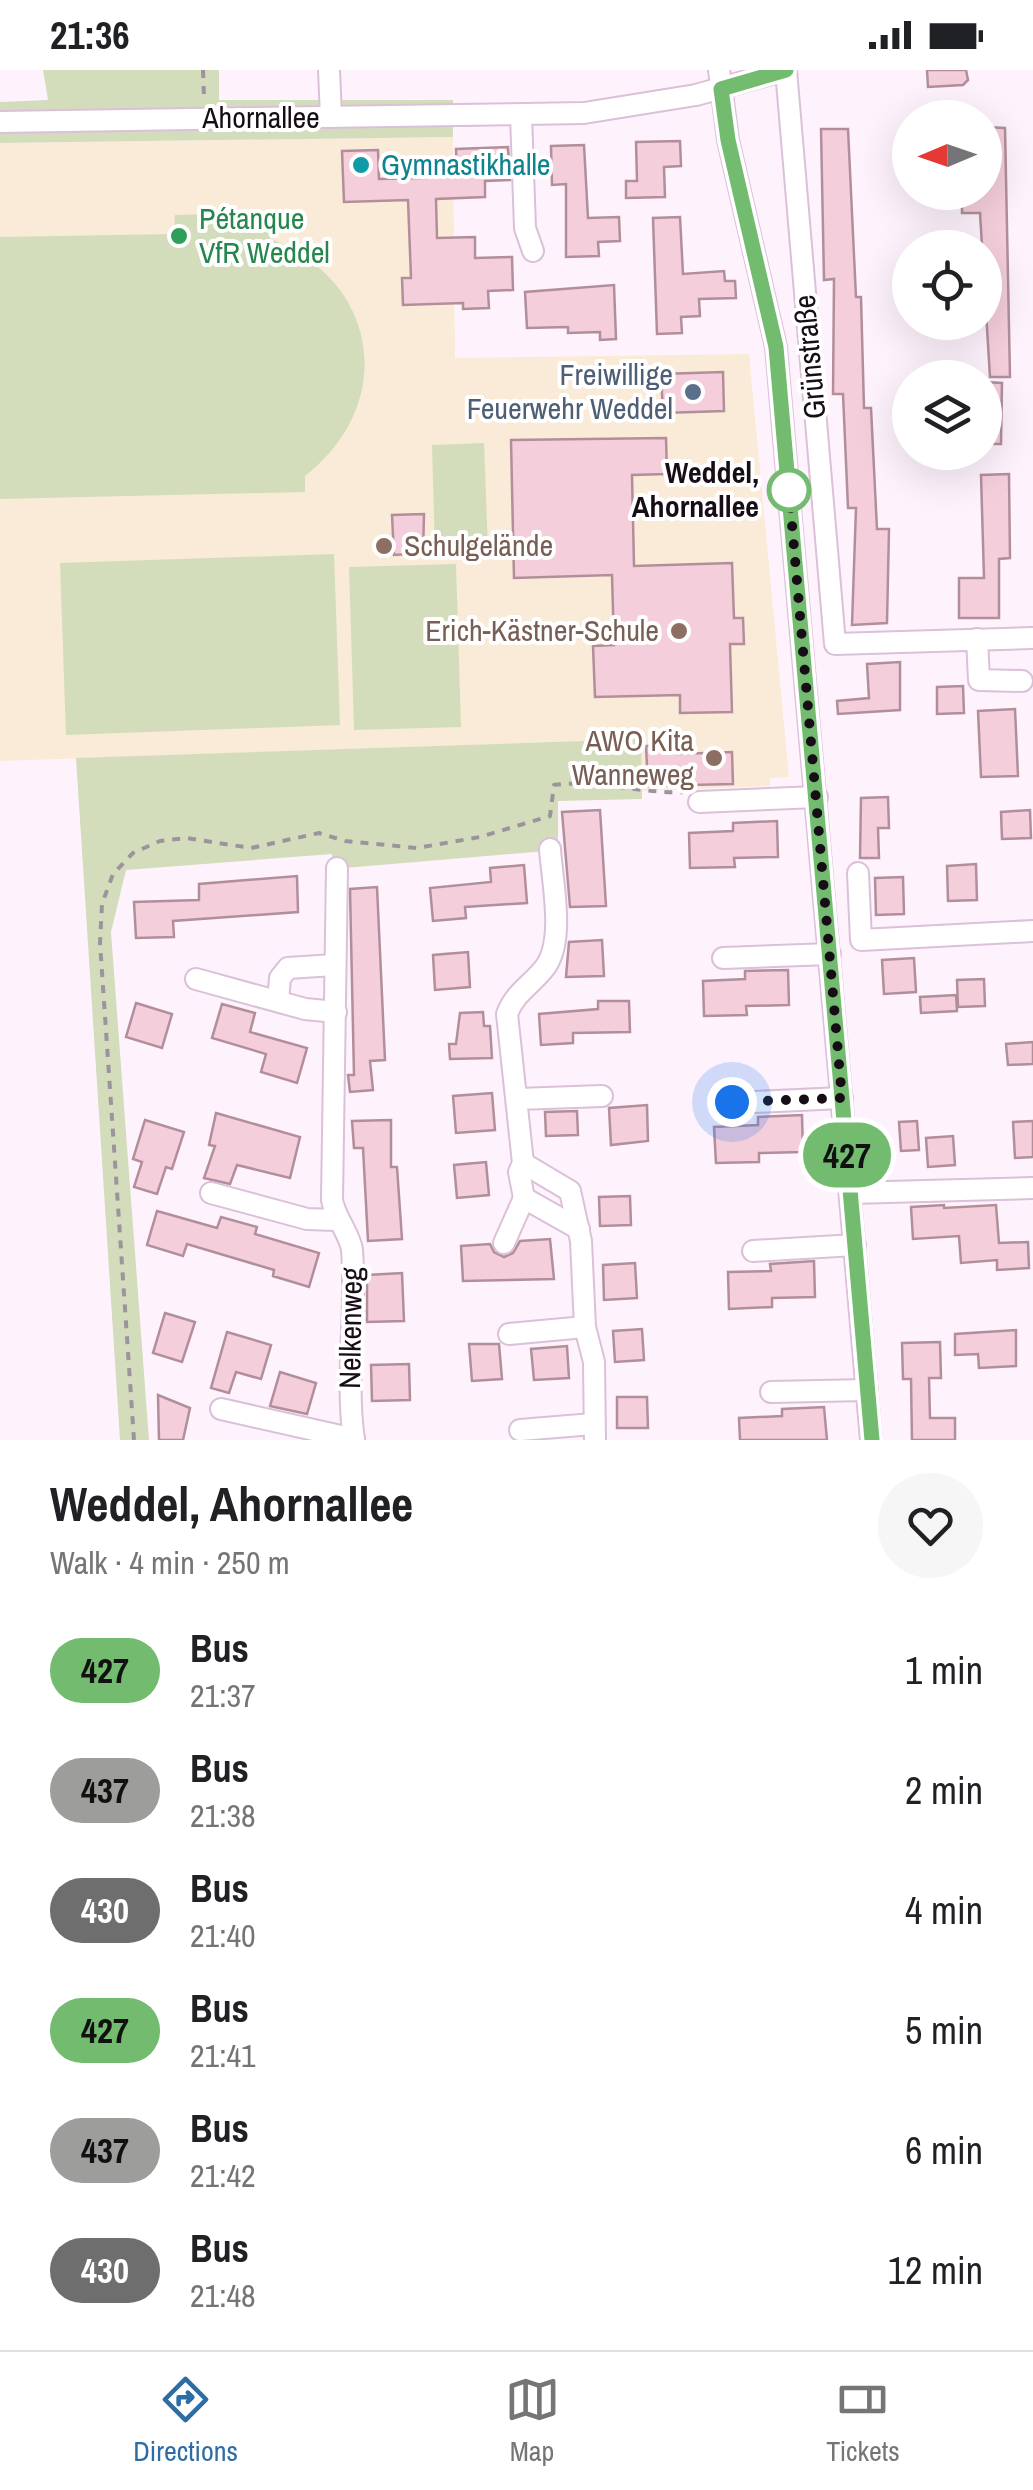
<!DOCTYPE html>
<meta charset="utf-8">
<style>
body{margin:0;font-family:"Archivo Narrow",sans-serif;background:#f6f6f6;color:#202124;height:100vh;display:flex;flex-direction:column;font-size:38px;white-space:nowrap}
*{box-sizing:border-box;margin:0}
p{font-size:32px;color:#757577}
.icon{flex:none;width:55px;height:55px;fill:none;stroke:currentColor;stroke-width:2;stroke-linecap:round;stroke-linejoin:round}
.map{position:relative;height:1370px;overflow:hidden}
.sheet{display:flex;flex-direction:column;background:#fff;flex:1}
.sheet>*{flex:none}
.badge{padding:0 20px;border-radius:32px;font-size:35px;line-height:65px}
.needle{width:65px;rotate:268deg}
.tools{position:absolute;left:892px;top:30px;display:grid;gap:20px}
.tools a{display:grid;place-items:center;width:110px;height:110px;border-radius:50%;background:#fff;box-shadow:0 10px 40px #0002;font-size:50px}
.you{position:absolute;width:50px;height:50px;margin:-25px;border:8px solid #fff;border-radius:50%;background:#1a73e8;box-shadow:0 0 0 15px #1a73e833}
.map>.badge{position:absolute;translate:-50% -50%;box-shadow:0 0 0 5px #fff}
.round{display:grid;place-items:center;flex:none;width:105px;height:105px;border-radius:52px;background:#f6f6f6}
.head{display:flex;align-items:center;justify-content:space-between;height:170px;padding:0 50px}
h1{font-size:48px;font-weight:800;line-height:75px}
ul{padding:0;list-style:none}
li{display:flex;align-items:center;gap:30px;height:120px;padding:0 50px}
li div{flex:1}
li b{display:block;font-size:38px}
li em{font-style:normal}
li .badge{min-width:110px;font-weight:700;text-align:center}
.status{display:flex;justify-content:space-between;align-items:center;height:70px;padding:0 50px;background:#fff;direction:ltr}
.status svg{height:28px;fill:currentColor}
.tabs{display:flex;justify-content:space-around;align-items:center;height:140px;border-top:2px solid #e0e0e0;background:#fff;font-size:28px;color:#757577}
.tabs a{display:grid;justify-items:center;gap:5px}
.tabs .on{color:#2e6da4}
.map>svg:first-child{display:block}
.education{fill:#f9ebd7}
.green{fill:#d3ddbb}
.building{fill:#f4cedb;stroke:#b28e9b;stroke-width:2.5}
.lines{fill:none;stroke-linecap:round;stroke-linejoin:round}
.minor-casing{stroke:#dbc0d9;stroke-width:24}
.path{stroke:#9d939c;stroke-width:4;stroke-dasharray:8 8;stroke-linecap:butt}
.minor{stroke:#fff;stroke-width:20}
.line-casing{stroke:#fff;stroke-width:22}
.line{stroke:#72bb6f;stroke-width:15}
.walk{stroke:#160d16;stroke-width:10;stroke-dasharray:0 18}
.culture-dot{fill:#0f9aa8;stroke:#fff;stroke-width:4}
.leisure-dot{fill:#2e9e5b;stroke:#fff;stroke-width:4}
.service-dot{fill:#5c6f8a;stroke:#fff;stroke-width:4}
.stop-dot{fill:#fff;stroke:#72bb6f;stroke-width:5}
.education-dot{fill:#8d6e63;stroke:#fff;stroke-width:4}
.labels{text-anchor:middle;stroke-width:8;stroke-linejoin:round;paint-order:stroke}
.street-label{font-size:30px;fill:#160d16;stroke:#fff}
.culture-label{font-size:30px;fill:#0d838f;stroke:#fff;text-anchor:start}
.leisure-label{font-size:30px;fill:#27864d;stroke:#fff;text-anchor:start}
.service-label{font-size:30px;fill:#4e5e75;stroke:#fff;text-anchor:end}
.stop-label{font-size:30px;font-weight:bold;fill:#160d16;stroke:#fff;text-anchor:end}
.education-label{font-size:30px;fill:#785e54;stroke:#fff;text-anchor:end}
</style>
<div class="status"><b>21:36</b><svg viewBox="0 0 49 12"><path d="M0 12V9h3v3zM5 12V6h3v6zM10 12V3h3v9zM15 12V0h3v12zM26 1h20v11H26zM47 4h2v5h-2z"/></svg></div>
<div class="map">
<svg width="1033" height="1370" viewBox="0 0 1033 1370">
<rect width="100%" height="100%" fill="#fef3fd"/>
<polygon class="education" points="453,67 455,288 749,284 789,707 770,708 770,716 642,721 640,669 0,691 0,73"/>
<g class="green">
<polygon points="43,0 219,0 219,30 453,30 453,67 0,73 0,32 48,30"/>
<path d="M271,143V169C380,212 397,334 305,406V422L0,429V167L174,164L175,145Z"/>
<polygon points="484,373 488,480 435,482 432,375"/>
<polygon points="334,484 340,655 66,665 60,493"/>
<polygon points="456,494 461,657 354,660 349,497"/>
<polygon points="641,669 642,729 558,731 558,780 333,799 332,784 126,800 111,862 149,1370 120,1370 76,688"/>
</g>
<g class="building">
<polygon points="927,0 966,0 968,10 963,15 928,17"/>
<polygon points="985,57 1005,58 1010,307 990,307 980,143 962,143 962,122 985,122"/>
<polygon points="821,59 848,59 856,227 861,227 864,338 871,338 877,459 889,459 887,553 852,555 856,438 848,438 843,324 833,324 834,209 824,210"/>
<polygon points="680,71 681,96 664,97 665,127 626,128 626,111 637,111 636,72"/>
<polygon points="584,75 588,148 619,147 620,171 598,172 599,186 566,187 566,114 552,115 551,76"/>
<polygon points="508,77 510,110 485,111 485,127 436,129 437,168 475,167 475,188 512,187 513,220 488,221 489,238 463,239 463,233 403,235 402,208 411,208 408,130 344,132 342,81 378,80 379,109 457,107 456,79"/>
<polygon points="680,147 683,204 724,201 725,211 735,211 736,228 699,229 700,246 681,247 682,263 657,264 653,148"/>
<polygon points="614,215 616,269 600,270 600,262 568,263 568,257 527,258 525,222"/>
<polygon points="723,302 724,341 663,343 661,304"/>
<polygon points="985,312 1002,313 1001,374 985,374"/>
<polygon points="666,368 667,404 632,405 634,496 732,493 734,548 743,548 744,574 730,574 732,642 680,643 680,625 595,627 593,576 614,575 612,505 514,508 511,370"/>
<polygon points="1009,404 1010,488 999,489 999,548 959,548 959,508 984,508 981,405"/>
<polygon points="424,444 423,483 394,485 392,445"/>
<polygon points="900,592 900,640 838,644 837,631 869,628 867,594"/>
<polygon points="963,616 964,643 937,644 937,617"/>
<polygon points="1015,639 1018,706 981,707 978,641"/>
<polygon points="678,675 678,684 732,682 733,714 648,716 646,676"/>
<polygon points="888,727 889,758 878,758 879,788 860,788 861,728"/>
<polygon points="600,740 606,836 570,837 562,742"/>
<polygon points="1030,740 1031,768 1002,769 1001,742"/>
<polygon points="777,751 778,787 734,788 735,797 690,798 689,763 733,761 733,753"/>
<polygon points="976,794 977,830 948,831 947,796"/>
<polygon points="524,795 527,833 465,837 466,848 433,851 430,818 491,812 490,798"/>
<polygon points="297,806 298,842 173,851 174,867 136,868 134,832 199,830 199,814"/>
<polygon points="903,807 904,844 876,845 875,808"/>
<polygon points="377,817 385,990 370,991 373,1020 350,1022 348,1005 354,1005 350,819"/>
<polygon points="602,870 604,906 566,907 569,872"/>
<polygon points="468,882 470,917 435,920 433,885"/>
<polygon points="914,888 916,922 884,924 882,890"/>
<polygon points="788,900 789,935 746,936 747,945 704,946 703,911 745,909 745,901"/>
<polygon points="984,909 985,936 958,937 957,910"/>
<polygon points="956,925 957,941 921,943 920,927"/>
<polygon points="598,931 629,931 630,962 573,963 573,973 541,975 539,944 598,939"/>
<polygon points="136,933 172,944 162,978 126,967"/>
<polygon points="222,934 255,943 250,962 307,978 297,1013 261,1002 266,984 212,968"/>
<polygon points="483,942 484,956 490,956 492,988 450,989 449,974 456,974 460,943"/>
<polygon points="1033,972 1033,994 1008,995 1006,974"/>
<polygon points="492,1023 495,1060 456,1063 453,1026"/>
<polygon points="647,1035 648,1071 611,1075 609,1038"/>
<polygon points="577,1041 578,1065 546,1066 545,1042"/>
<polygon points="216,1043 300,1067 290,1108 237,1095 230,1114 204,1108 215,1076 209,1075"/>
<polygon points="802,1045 803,1082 759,1083 759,1092 716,1093 714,1057 758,1055 758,1047"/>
<polygon points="145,1050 184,1062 172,1099 166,1097 157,1124 134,1117 142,1092 133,1089"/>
<polygon points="391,1050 391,1097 397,1097 402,1169 368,1171 363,1078 354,1078 352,1051"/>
<polygon points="917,1051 919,1080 901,1081 899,1052"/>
<polygon points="1033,1051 1033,1087 1015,1088 1013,1052"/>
<polygon points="953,1066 955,1095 928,1097 926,1068"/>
<polygon points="486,1092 489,1125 457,1128 454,1095"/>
<polygon points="630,1126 631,1155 600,1156 599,1127"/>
<polygon points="944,1135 944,1138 996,1135 999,1173 1028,1172 1029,1198 997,1200 997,1190 961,1193 959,1166 913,1169 911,1137"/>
<polygon points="157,1141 217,1158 221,1147 257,1157 255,1164 319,1183 309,1217 273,1206 274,1200 187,1174 183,1186 147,1175"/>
<polygon points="550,1169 554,1209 463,1211 461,1176 490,1174 494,1182 504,1187 513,1183 520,1171"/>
<polygon points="814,1191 815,1227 772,1228 772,1237 729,1239 728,1202 771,1201 770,1194"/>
<polygon points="635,1193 637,1228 604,1230 603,1195"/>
<polygon points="402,1203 404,1251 367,1252 367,1205"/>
<polygon points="165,1243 195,1252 182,1292 153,1283"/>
<polygon points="642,1259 644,1290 615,1292 613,1261"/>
<polygon points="1016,1260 1016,1296 979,1298 978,1284 955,1285 955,1264"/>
<polygon points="227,1262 271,1275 261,1309 236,1302 229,1323 211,1318"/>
<polygon points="940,1272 941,1308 929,1308 930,1348 955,1348 955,1370 912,1370 911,1309 903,1309 902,1273"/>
<polygon points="469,1274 499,1274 502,1309 472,1311"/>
<polygon points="567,1276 569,1308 534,1310 531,1279"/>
<polygon points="409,1294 410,1330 372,1331 371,1295"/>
<polygon points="280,1302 316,1313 307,1344 270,1336"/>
<polygon points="158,1325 190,1338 183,1370 159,1370"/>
<polygon points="617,1327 647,1327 648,1358 617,1358"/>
<polygon points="824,1337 827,1370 740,1370 739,1348 782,1346 782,1339"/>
</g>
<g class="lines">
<defs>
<g id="minor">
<polyline points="329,0 331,47"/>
<polyline points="719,0 728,70 776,277 871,1370"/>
<polyline points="786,0 835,574 1033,568"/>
<polyline points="521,45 525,158 533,181"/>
<polyline points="0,52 584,43 696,25 786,0"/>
<polyline points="977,569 979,610 1022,611"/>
<polyline points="699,732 817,727"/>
<path d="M550,779C552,811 565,868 546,896C533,914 515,922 507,944L523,1093L570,1121L581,1171L585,1257L594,1292L595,1370"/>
<path d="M337,798L332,1130C335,1148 350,1164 352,1180C357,1243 345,1307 354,1370"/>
<polyline points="858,803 861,870 1033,861"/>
<polyline points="723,888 830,884"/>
<polyline points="196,909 305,939 336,942"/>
<polyline points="278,931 280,908 288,898 334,895"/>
<polyline points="518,1029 602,1026"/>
<polyline points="732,1033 842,1028"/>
<polyline points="523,1093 519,1102 524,1128 579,1159"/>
<polyline points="211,1123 307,1149 336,1150"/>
<polyline points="851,1123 1033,1118"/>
<polyline points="504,1173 524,1128"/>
<polyline points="753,1181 855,1175"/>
<polyline points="509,1264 585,1257"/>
<polyline points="771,1322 867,1320"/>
<polyline points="221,1339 354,1369"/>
<polyline points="520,1360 593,1354"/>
</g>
</defs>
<use href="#minor" class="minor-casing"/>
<g class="path">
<polyline points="203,0 204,28"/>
<path d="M134,1370L100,873L102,834L113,804L133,783L160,771L186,768L251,778L319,763L345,771L417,778L480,767L550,746L554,715C600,709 639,724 684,722"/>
</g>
<use href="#minor" class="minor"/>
</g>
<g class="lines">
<defs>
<polyline id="line" points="786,0 721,19 728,70 776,277 872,1370"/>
</defs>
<use href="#line" class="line-casing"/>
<use href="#line" class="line"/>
<polyline class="walk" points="732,1032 842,1028 789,420"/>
</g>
<circle class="culture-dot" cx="361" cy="95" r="10"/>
<circle class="leisure-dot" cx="179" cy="166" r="10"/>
<circle class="service-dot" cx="693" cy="322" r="10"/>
<circle class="stop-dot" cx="789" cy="420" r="20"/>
<g class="education-dot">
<circle cx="384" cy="476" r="10"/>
<circle cx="679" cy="561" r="10"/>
<circle cx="714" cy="688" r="10"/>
</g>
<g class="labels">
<g class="street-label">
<text x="261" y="58">Ahornallee</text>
<text transform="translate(810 287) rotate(-95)" y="10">Grünstraße</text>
<text transform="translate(351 1258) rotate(-89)" y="10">Nelkenweg</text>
</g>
<g class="culture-label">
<text x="381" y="105">Gymnastikhalle</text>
</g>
<g class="leisure-label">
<text x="199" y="159">Pétanque<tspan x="199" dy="34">VfR Weddel</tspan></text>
</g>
<g class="service-label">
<text x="673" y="315">Freiwillige<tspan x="673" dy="34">Feuerwehr Weddel</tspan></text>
</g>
<g class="stop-label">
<text x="759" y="413">Weddel,<tspan x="759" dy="34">Ahornallee</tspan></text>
</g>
<g class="education-label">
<text x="404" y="486" text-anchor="start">Schulgelände</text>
<text x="659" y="571">Erich-Kästner-Schule</text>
<text x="694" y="681">AWO Kita<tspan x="694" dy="34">Wanneweg</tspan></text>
</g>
</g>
</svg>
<div class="tools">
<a><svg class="needle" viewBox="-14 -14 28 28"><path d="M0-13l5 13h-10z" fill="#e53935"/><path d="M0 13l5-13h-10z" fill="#757577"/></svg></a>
<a><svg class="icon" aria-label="locate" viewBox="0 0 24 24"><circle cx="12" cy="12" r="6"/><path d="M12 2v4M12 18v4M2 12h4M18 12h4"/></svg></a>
<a><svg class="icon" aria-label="layers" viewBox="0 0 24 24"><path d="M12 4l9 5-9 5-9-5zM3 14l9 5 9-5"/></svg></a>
</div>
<div class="you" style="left:732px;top:1032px"></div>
<b class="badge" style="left:847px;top:1085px;background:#72bb6f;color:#111">427</b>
</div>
<section class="sheet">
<div class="head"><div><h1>Weddel, Ahornallee</h1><p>Walk · 4 min · 250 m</p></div><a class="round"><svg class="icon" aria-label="heart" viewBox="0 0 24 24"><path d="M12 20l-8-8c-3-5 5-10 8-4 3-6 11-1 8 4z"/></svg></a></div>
<ul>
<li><span class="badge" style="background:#72bb6f;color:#111">427</span><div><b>Bus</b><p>21:37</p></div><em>1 min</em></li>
<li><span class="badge" style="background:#9d9d9c;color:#111">437</span><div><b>Bus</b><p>21:38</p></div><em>2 min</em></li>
<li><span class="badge" style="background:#6e6e6e;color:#fff">430</span><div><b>Bus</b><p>21:40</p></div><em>4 min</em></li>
<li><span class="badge" style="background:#72bb6f;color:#111">427</span><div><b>Bus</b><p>21:41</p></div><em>5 min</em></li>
<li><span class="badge" style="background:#9d9d9c;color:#111">437</span><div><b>Bus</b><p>21:42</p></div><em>6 min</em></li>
<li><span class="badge" style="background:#6e6e6e;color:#fff">430</span><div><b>Bus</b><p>21:48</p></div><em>12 min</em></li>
</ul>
</section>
<nav class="tabs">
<a class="on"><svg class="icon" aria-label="directions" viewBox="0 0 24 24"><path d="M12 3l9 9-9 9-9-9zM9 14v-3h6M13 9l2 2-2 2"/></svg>Directions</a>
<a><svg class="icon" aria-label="map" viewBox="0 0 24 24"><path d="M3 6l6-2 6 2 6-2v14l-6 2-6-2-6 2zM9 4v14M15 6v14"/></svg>Map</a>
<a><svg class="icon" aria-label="tickets" viewBox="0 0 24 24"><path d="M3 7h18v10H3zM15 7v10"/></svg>Tickets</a>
</nav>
